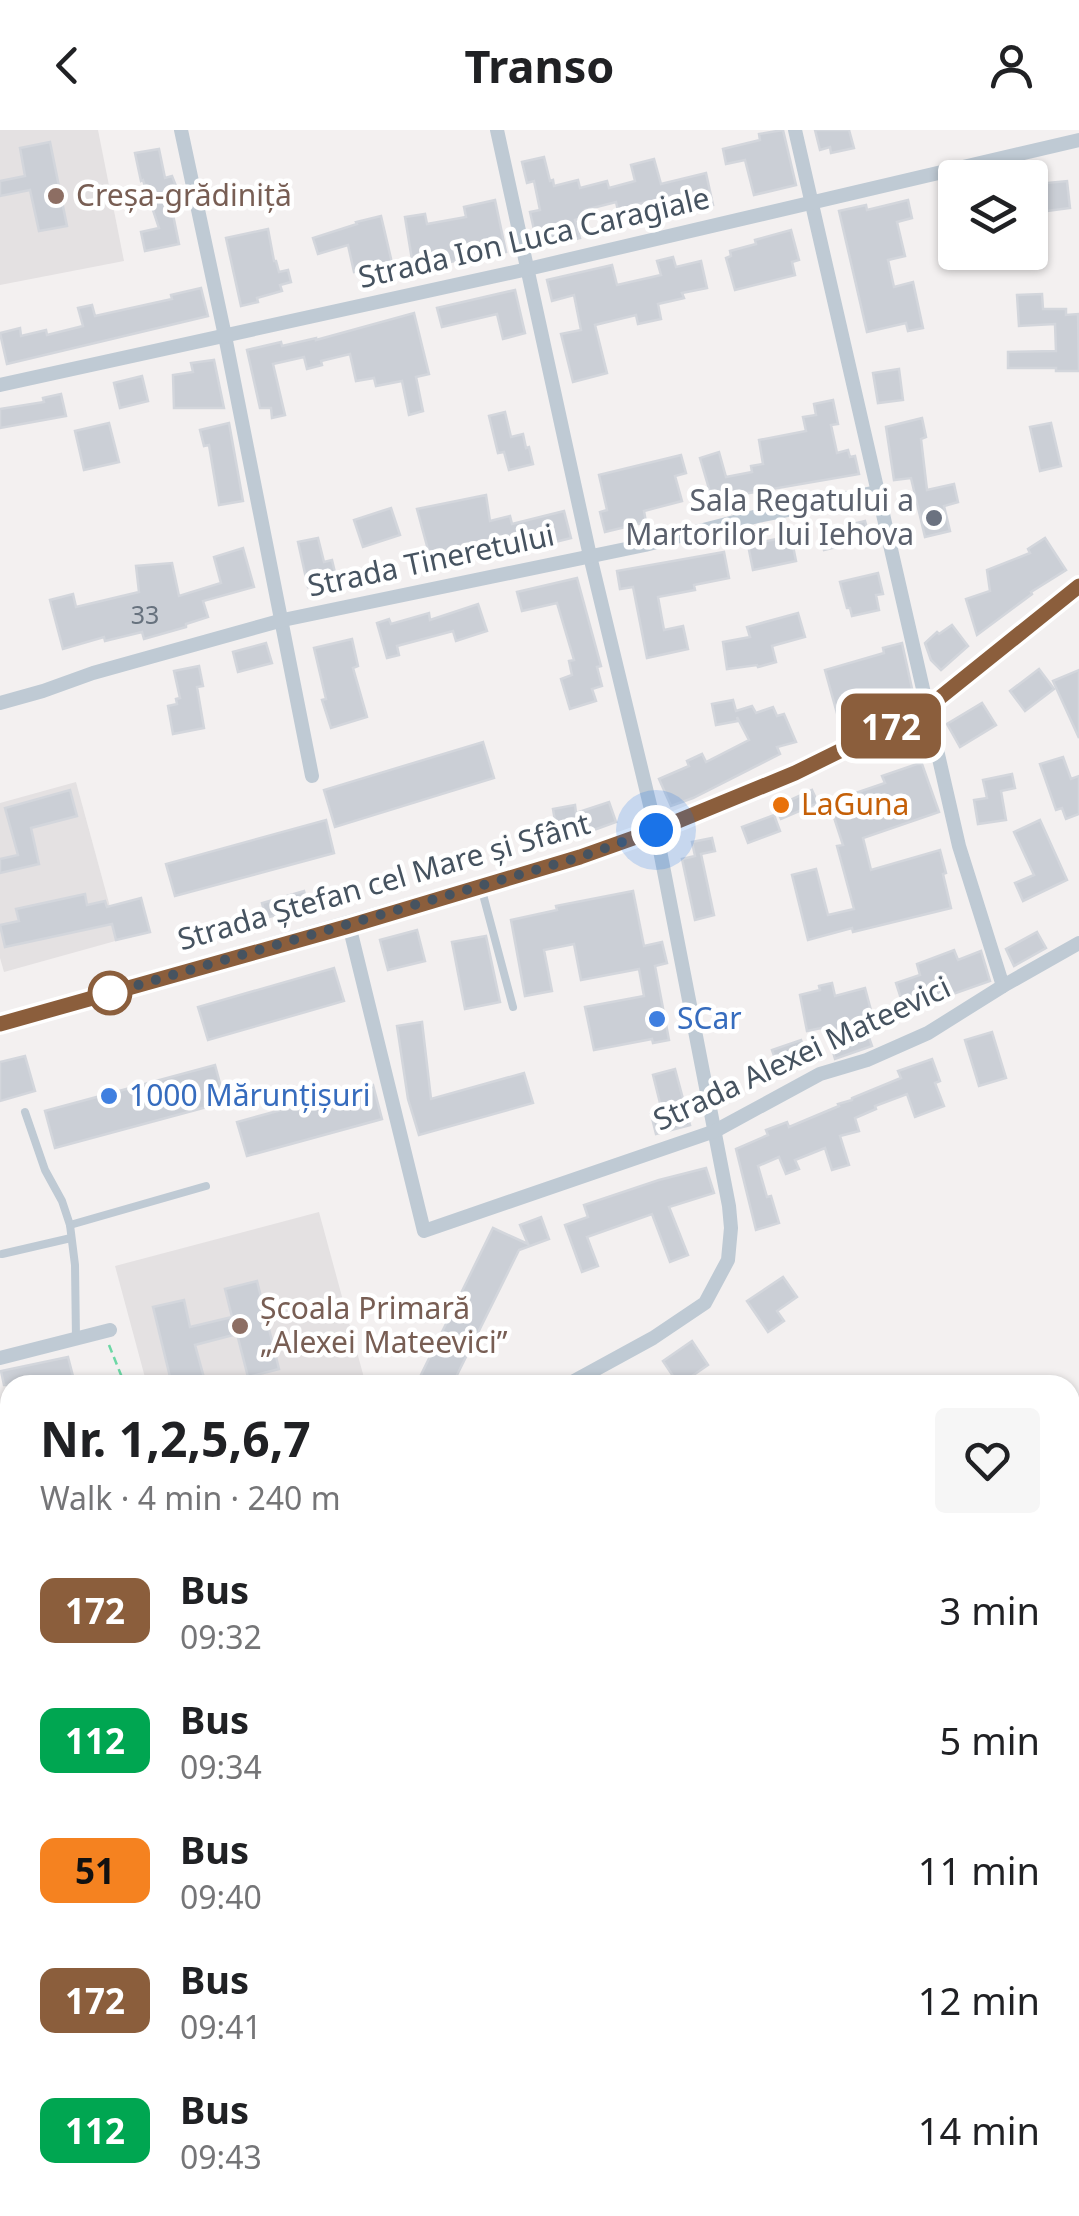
<!DOCTYPE html>
<meta charset="utf-8">
<style>
body{margin:0;font-family:"Noto Sans",sans-serif;background:#f6f6f6;color:#202124;height:100vh;display:flex;flex-direction:column;font-size:38px;white-space:nowrap}
*{box-sizing:border-box;margin:0}
p{font-size:32px;color:#757577}
.icon{flex:none;width:55px;height:55px;fill:none;stroke:currentColor;stroke-width:2;stroke-linecap:round;stroke-linejoin:round}
.map{position:relative;flex:1;overflow:hidden}
.side{position:absolute;left:0px;top:1245px;width:1080px;height:842px;display:flex;flex-direction:column;background:#fff;border-radius:30px 30px 0 0;box-shadow:0 2px 8px #0004}
.side>*{flex:none}
.badge{padding:0 20px;border-radius:15px;font-size:35px;line-height:65px}
.fabs{position:absolute;left:938px;top:30px;display:grid;gap:20px}
.fabs a{display:grid;place-items:center;width:110px;height:110px;border-radius:10px;background:#fff;box-shadow:0 2px 8px #0004;font-size:50px}
.you{position:absolute;width:50px;height:50px;margin:-25px;border:8px solid #fff;border-radius:50%;background:#1a73e8;box-shadow:0 0 0 15px #1a73e833}
.map>.badge{position:absolute;translate:-50% -50%;box-shadow:0 0 0 5px #fff}
.round{display:grid;place-items:center;flex:none;width:105px;height:105px;border-radius:10px;background:#f6f6f6}
.head{display:flex;align-items:center;justify-content:space-between;height:170px;padding:0 40px}
h1{font-size:48px;font-weight:700;line-height:75px}
ul{padding:0;list-style:none}
li{display:flex;align-items:center;gap:30px;height:130px;padding:0 40px}
li div{flex:1}
li b{display:block;font-size:38px}
li em{font-style:normal}
li .badge{min-width:110px;font-weight:700;text-align:center}
header{display:flex;justify-content:space-between;align-items:center;height:130px;padding:0 40px;background:#fff;font-size:45px;font-weight:700}
.map>svg:first-child{display:block}
.education{fill:#e4e1e2}
.green{fill:#baf5d2}
.lines{fill:none;stroke-linecap:round;stroke-linejoin:round}
.stream{stroke:#82dcf7;stroke-width:5}
.building{fill:#cbcfd6;stroke:#d3d6dc;stroke-width:2.5}
.path{stroke:#6dd7a5;stroke-width:2.5;stroke-dasharray:8 5;stroke-linecap:butt}
.service{stroke:#bfcad4;stroke-width:8}
.minor{stroke:#bfcad4;stroke-width:14}
.secondary{stroke:#c1cddb;stroke-width:20}
.line-casing{stroke:#fff;stroke-width:22}
.line{stroke:#8b5e3c;stroke-width:15}
.walk{stroke:#465360;stroke-width:10;stroke-dasharray:0 18}
.education-dot{fill:#8d6e63;stroke:#fff;stroke-width:4}
.worship-dot{fill:#6b7280;stroke:#fff;stroke-width:4}
.food-dot{fill:#e8710a;stroke:#fff;stroke-width:4}
.stop-dot{fill:#fff;stroke:#8b5e3c;stroke-width:5}
.shop-dot{fill:#3f7fe0;stroke:#fff;stroke-width:4}
.labels{text-anchor:middle;stroke-width:9;stroke-linejoin:round;paint-order:stroke}
.number-label{font-size:25px;fill:#67727e}
.education-label{font-size:30px;fill:#785e54;stroke:#fff;text-anchor:start}
.street-label{font-size:30px;fill:#465360;stroke:#fff}
.worship-label{font-size:30px;fill:#5b616d;stroke:#fff;text-anchor:end}
.food-label{font-size:30px;fill:#c56008;stroke:#fff;text-anchor:start}
.shop-label{font-size:30px;fill:#366cbe;stroke:#fff;text-anchor:start}
</style>
<header><svg class="icon" aria-label="back" viewBox="0 0 24 24"><path d="M15 5l-7 7 7 7"/></svg>Transo<svg class="icon" aria-label="person" viewBox="0 0 24 24"><circle cx="12" cy="8" r="4"/><path d="M4 21q1-7 8-7t8 7"/></svg></header>
<div class="map">
<svg width="1079" height="2086" viewBox="0 0 1079 2086">
<rect width="100%" height="100%" fill="#f3f0f0"/>
<g class="education">
<polygon points="0,0 98,0 124,131 0,155"/>
<polygon points="76,652 119,810 4,842 0,828 0,673"/>
<polygon points="319,1082 366,1255 147,1255 115,1136"/>
</g>
<g class="green">
<polygon points="9,1890 10,2078 56,2078 51,2086 0,2086 0,1893"/>
<polygon points="1070,1989 1079,1995 1079,2086 1021,2086 1009,2078 1070,2078"/>
<polygon points="617,2078 783,2078 779,2086 611,2086"/>
<polygon points="855,2078 987,2078 979,2086 850,2086"/>
</g>
<g class="lines">
<g class="stream">
<polyline points="1070,1668 1079,1662"/>
<polyline points="526,2086 531,2078"/>
</g>
</g>
<g class="building">
<polygon points="783,0 796,55 754,65 745,30 726,34 723,19 760,10 759,4"/>
<polygon points="815,0 849,0 854,18 831,23 830,17 820,20"/>
<polygon points="50,12 67,96 39,101 30,60 0,66 0,51 25,46 20,18"/>
<polygon points="159,19 165,48 172,46 180,66 170,70 179,114 145,121 141,102 159,98 143,50 141,51 135,23"/>
<polygon points="544,27 550,51 553,50 554,56 578,50 580,58 607,51 609,58 635,51 631,35 654,29 661,54 706,43 713,75 673,84 669,67 638,74 640,80 619,85 616,72 585,80 587,87 575,90 580,108 538,117 530,82 540,80 534,51 527,53 522,32"/>
<polygon points="1067,51 1070,78 1039,82 1036,54"/>
<polygon points="495,70 506,122 433,135 434,139 414,142 405,87 425,84 427,94 466,87 464,77"/>
<polygon points="908,70 912,88 897,92 905,126 888,130 894,157 913,152 923,198 908,201 906,193 867,202 839,81 866,75 867,80"/>
<polygon points="381,86 392,133 354,142 348,115 318,124 313,108 357,94 356,92"/>
<polygon points="268,99 274,131 276,131 279,142 288,140 291,152 280,155 282,161 257,168 258,172 241,176 226,108"/>
<polygon points="791,100 799,130 792,132 795,145 735,160 726,128 731,126 730,121 756,114 755,110"/>
<polygon points="673,127 676,137 701,131 707,158 682,163 684,168 658,174 661,189 638,194 636,185 595,195 607,243 573,252 561,204 581,200 574,165 552,171 547,150 612,135 617,155 661,145 657,131"/>
<polygon points="201,158 208,186 7,234 0,203 20,198 21,206 46,200 47,205 83,196 78,178 92,175 95,186 172,169 171,165"/>
<polygon points="515,160 525,203 503,209 497,184 442,197 437,178"/>
<polygon points="1042,164 1043,179 1066,179 1066,185 1078,184 1079,241 1056,241 1056,238 1008,238 1008,222 1056,221 1055,194 1019,196 1017,165"/>
<polygon points="414,183 429,244 416,247 423,281 409,285 402,251 376,256 374,248 356,251 350,224 321,231 322,235 307,239 304,227 273,234 285,285 272,288 271,278 260,278 247,220 281,212 282,216 316,208 316,210"/>
<polygon points="214,230 224,278 174,278 173,245 193,242 191,233"/>
<polygon points="899,239 903,270 878,273 873,243"/>
<polygon points="142,246 148,271 120,278 114,253"/>
<polygon points="61,264 66,286 0,298 0,279 44,272 43,268"/>
<polygon points="833,270 838,294 831,295 837,323 848,320 850,327 855,326 859,344 732,366 734,370 719,375 715,361 710,362 700,328 719,322 726,347 752,342 751,336 763,334 759,310 806,301 803,287 816,285 814,274"/>
<polygon points="505,282 511,307 523,304 526,318 529,317 533,334 509,340 504,322 498,323 489,286"/>
<polygon points="922,288 926,307 921,309 927,360 954,354 958,372 944,376 950,401 925,407 911,348 894,350 886,297"/>
<polygon points="109,293 119,332 84,340 75,301"/>
<polygon points="229,293 243,371 219,375 209,315 204,316 200,300"/>
<polygon points="1051,293 1061,336 1040,341 1030,297"/>
<polygon points="681,325 686,343 675,346 682,371 644,381 646,392 605,402 600,382 607,380 599,345"/>
<polygon points="486,365 490,391 510,386 512,394 564,381 571,408 487,429 484,415 430,427 417,379"/>
<polygon points="391,378 400,405 363,417 354,390"/>
<polygon points="865,391 870,409 824,420 820,402"/>
<polygon points="791,406 796,431 753,440 748,415"/>
<polygon points="318,408 324,432 332,430 337,451 308,457 298,412"/>
<polygon points="1045,408 1066,440 1031,462 1032,464 977,505 966,469 990,461 987,440 1030,423 1028,419"/>
<polygon points="243,418 254,457 203,471 208,487 186,494 186,497 144,509 142,502 105,511 104,507 63,519 50,470 73,464 76,477 139,462 136,436 172,433 179,466 221,453 214,427"/>
<polygon points="724,422 729,448 694,455 695,460 658,467 664,500 683,496 688,519 647,528 633,457 620,459 617,441"/>
<polygon points="878,443 883,464 876,465 879,480 852,486 850,478 847,478 840,452"/>
<polygon points="577,448 601,536 597,537 602,556 592,559 596,571 570,579 561,549 572,545 569,531 574,530 557,473 522,481 517,462"/>
<polygon points="478,474 487,501 456,511 453,501 397,516 399,525 387,528 377,493 389,489 391,494 429,483 430,490"/>
<polygon points="798,483 805,507 772,516 776,532 758,537 757,535 727,539 723,512 750,507 747,497"/>
<polygon points="952,495 968,516 941,540 931,530 925,513 937,502 939,504"/>
<polygon points="352,509 358,536 353,538 367,587 331,598 322,570 326,569 314,518"/>
<polygon points="266,513 272,533 238,542 233,522"/>
<polygon points="902,513 913,563 889,569 890,574 856,582 858,589 840,594 825,540 884,523 883,518"/>
<polygon points="199,536 203,556 197,557 204,598 173,604 168,576 177,574 176,569 180,568 174,541"/>
<polygon points="1039,539 1054,559 1025,581 1010,561"/>
<polygon points="1079,540 1079,608 1053,551"/>
<polygon points="733,570 736,581 752,576 756,583 773,577 777,586 784,584 796,612 777,617 780,624 693,668 671,676 659,649 689,636 687,631 702,624 706,632 749,610 737,587 738,591 716,595 712,574"/>
<polygon points="982,573 996,595 960,617 947,594"/>
<polygon points="483,612 494,648 335,697 324,660"/>
<polygon points="1063,627 1071,649 1079,646 1079,684 1066,689 1062,678 1056,680 1040,634"/>
<polygon points="917,634 922,634 939,682 863,708 871,740 940,720 946,743 943,744 951,778 853,802 852,798 808,810 792,745 816,739 828,785 854,779 837,716 843,715 829,672 885,653 882,646"/>
<polygon points="1012,644 1015,658 1001,661 1006,690 978,694 974,670 987,668 983,650"/>
<polygon points="70,660 77,686 31,698 39,734 0,743 0,729 18,725 5,678"/>
<polygon points="812,660 818,673 781,689 775,677"/>
<polygon points="609,672 616,692 580,705 558,709 553,679 575,675 576,683"/>
<polygon points="774,685 780,701 748,713 742,697"/>
<polygon points="326,690 334,723 175,766 166,734"/>
<polygon points="1040,690 1067,750 1023,771 1015,753 1034,745 1014,702"/>
<polygon points="712,708 715,721 701,724 714,785 695,790 682,729 695,726 692,712"/>
<polygon points="304,761 308,776 266,788 262,773"/>
<polygon points="633,761 644,816 662,812 667,833 655,836 669,910 653,913 652,909 594,920 585,877 644,866 639,839 581,850 574,814 544,820 552,861 525,866 511,790 557,780 556,776"/>
<polygon points="85,764 87,775 105,771 107,777 141,768 150,802 116,810 112,794 5,817 0,795 19,791 16,779"/>
<polygon points="417,800 425,831 388,840 380,810"/>
<polygon points="1037,802 1046,818 1014,836 1006,819"/>
<polygon points="486,806 500,872 465,879 452,812"/>
<polygon points="954,820 958,830 981,821 990,851 905,881 896,853 920,845 917,834"/>
<polygon points="334,838 344,871 208,910 198,877"/>
<polygon points="832,853 835,866 865,858 873,888 863,891 872,916 835,929 826,897 807,901 800,865 820,860 819,856"/>
<polygon points="422,892 431,969 524,943 533,973 419,1005 408,969 397,896"/>
<polygon points="992,902 1006,948 979,956 965,910"/>
<polygon points="801,910 808,931 779,940 772,920"/>
<polygon points="25,926 35,961 0,971 0,932"/>
<polygon points="932,929 940,951 935,953 944,976 915,987 907,964 875,976 876,979 855,988 859,1001 840,1006 849,1035 832,1040 825,1018 795,1030 799,1039 786,1044 779,1027 758,1036 767,1067 771,1066 779,1093 756,1100 736,1019 768,1005 766,1000 787,992 789,997 839,976 838,974 852,970 852,968 901,948 898,941"/>
<polygon points="215,935 225,972 55,1018 45,981"/>
<polygon points="675,939 690,995 656,1004 651,984 662,981 653,945"/>
<polygon points="373,955 382,989 247,1026 237,992"/>
<polygon points="706,1038 714,1063 669,1077 688,1125 670,1132 652,1084 587,1107 598,1136 582,1142 565,1095 588,1087 584,1075 659,1050"/>
<polygon points="541,1087 549,1109 519,1120 452,1255 416,1255 493,1098 528,1114 520,1095"/>
<polygon points="783,1147 797,1167 777,1181 784,1191 768,1202 747,1171"/>
<polygon points="257,1151 279,1239 248,1247 237,1204 195,1215 206,1255 172,1255 153,1177 184,1170 190,1197 232,1187 225,1159"/>
<polygon points="692,1211 708,1235 679,1255 663,1231"/>
<polygon points="68,1227 74,1250 55,1255 54,1250 34,1255 4,1255 1,1241"/>
</g>
<g class="lines">
<g class="path">
<polyline points="109,1215 125,1255"/>
<polyline points="1000,2078 1014,2086"/>
<polyline points="982,2086 992,2078 999,2078"/>
</g>
<g class="service">
<polyline points="481,757 513,877"/>
<polyline points="25,982 45,1040 62,1071 70,1095 75,1135 76,1209"/>
<polyline points="70,1095 206,1056"/>
<polyline points="2,1124 71,1108"/>
</g>
<g class="minor">
<polyline points="181,0 225,206 312,646"/>
<polyline points="497,0 590,426 656,700 729,1076 731,1098 728,1130 705,1173 653,1208 567,1255"/>
<polyline points="795,0 959,716 1003,856"/>
<polyline points="0,255 528,139 1079,10"/>
<polyline points="0,573 43,561 93,543 283,490 645,415 758,386 877,362"/>
<polyline points="349,795 424,1101 715,1001 820,944 867,930 928,903 1003,856 1079,813"/>
<polyline points="0,1228 110,1200"/>
<polyline points="0,1542 10,1539"/>
<polyline points="0,1861 10,1858"/>
<polyline points="0,1874 10,1881"/>
<polyline points="293,2078 305,2086"/>
<polyline points="66,2086 70,2078"/>
</g>
<polyline class="secondary" points="0,894 349,795 580,727 656,700 795,643 927,578 1079,456"/>
</g>
<g class="lines">
<defs>
<polyline id="line" points="0,894 349,796 580,727 656,700 795,643 927,578 1079,456"/>
</defs>
<use href="#line" class="line-casing"/>
<use href="#line" class="line"/>
<polyline class="walk" points="110,863 107,864 580,727 656,700"/>
</g>
<g class="education-dot">
<circle cx="56" cy="66" r="10"/>
<circle cx="240" cy="1196" r="10"/>
</g>
<circle class="worship-dot" cx="934" cy="388" r="10"/>
<circle class="food-dot" cx="781" cy="675" r="10"/>
<circle class="stop-dot" cx="110" cy="863" r="20"/>
<g class="shop-dot">
<circle cx="657" cy="889" r="10"/>
<circle cx="109" cy="966" r="10"/>
</g>
<g class="labels">
<g class="number-label">
<text x="145" y="494">33</text>
</g>
<g class="education-label">
<text x="76" y="76">Creșa-grădiniță</text>
<text x="260" y="1189">Școala Primară<tspan x="260" dy="34">„Alexei Mateevici”</tspan></text>
</g>
<g class="street-label">
<text transform="translate(534 108) rotate(-13)" y="10">Strada Ion Luca Caragiale</text>
<text transform="translate(431 431) rotate(-12)" y="10">Strada Tineretului</text>
<text transform="translate(384 752) rotate(-16)" y="10">Strada Ștefan cel Mare și Sfânt</text>
<text transform="translate(802 924) rotate(-25)" y="10">Strada Alexei Mateevici</text>
</g>
<g class="worship-label">
<text x="914" y="381">Sala Regatului a<tspan x="914" dy="34">Martorilor lui Iehova</tspan></text>
</g>
<g class="food-label">
<text x="801" y="685">LaGuna</text>
</g>
<g class="shop-label">
<text x="677" y="899">SCar</text>
<text x="129" y="976">1000 Mărunțișuri</text>
</g>
</g>
</svg>
<div class="fabs">
<a><svg class="icon" aria-label="layers" viewBox="0 0 24 24"><path d="M12 4l9 5-9 5-9-5zM3 14l9 5 9-5"/></svg></a>
</div>
<div class="you" style="left:656px;top:700px"></div>
<b class="badge" style="left:891px;top:596px;background:#8b5e3c;color:#fff">172</b>
<section class="side">
<div class="head"><div><h1>Nr. 1,2,5,6,7</h1><p>Walk · 4 min · 240 m</p></div><a class="round"><svg class="icon" aria-label="heart" viewBox="0 0 24 24"><path d="M12 20l-8-8c-3-5 5-10 8-4 3-6 11-1 8 4z"/></svg></a></div>
<ul>
<li><span class="badge" style="background:#8b5e3c;color:#fff">172</span><div><b>Bus</b><p>09:32</p></div><em>3 min</em></li>
<li><span class="badge" style="background:#00a651;color:#fff">112</span><div><b>Bus</b><p>09:34</p></div><em>5 min</em></li>
<li><span class="badge" style="background:#f58220;color:#111">51</span><div><b>Bus</b><p>09:40</p></div><em>11 min</em></li>
<li><span class="badge" style="background:#8b5e3c;color:#fff">172</span><div><b>Bus</b><p>09:41</p></div><em>12 min</em></li>
<li><span class="badge" style="background:#00a651;color:#fff">112</span><div><b>Bus</b><p>09:43</p></div><em>14 min</em></li>
</ul>
</section>
</div>
